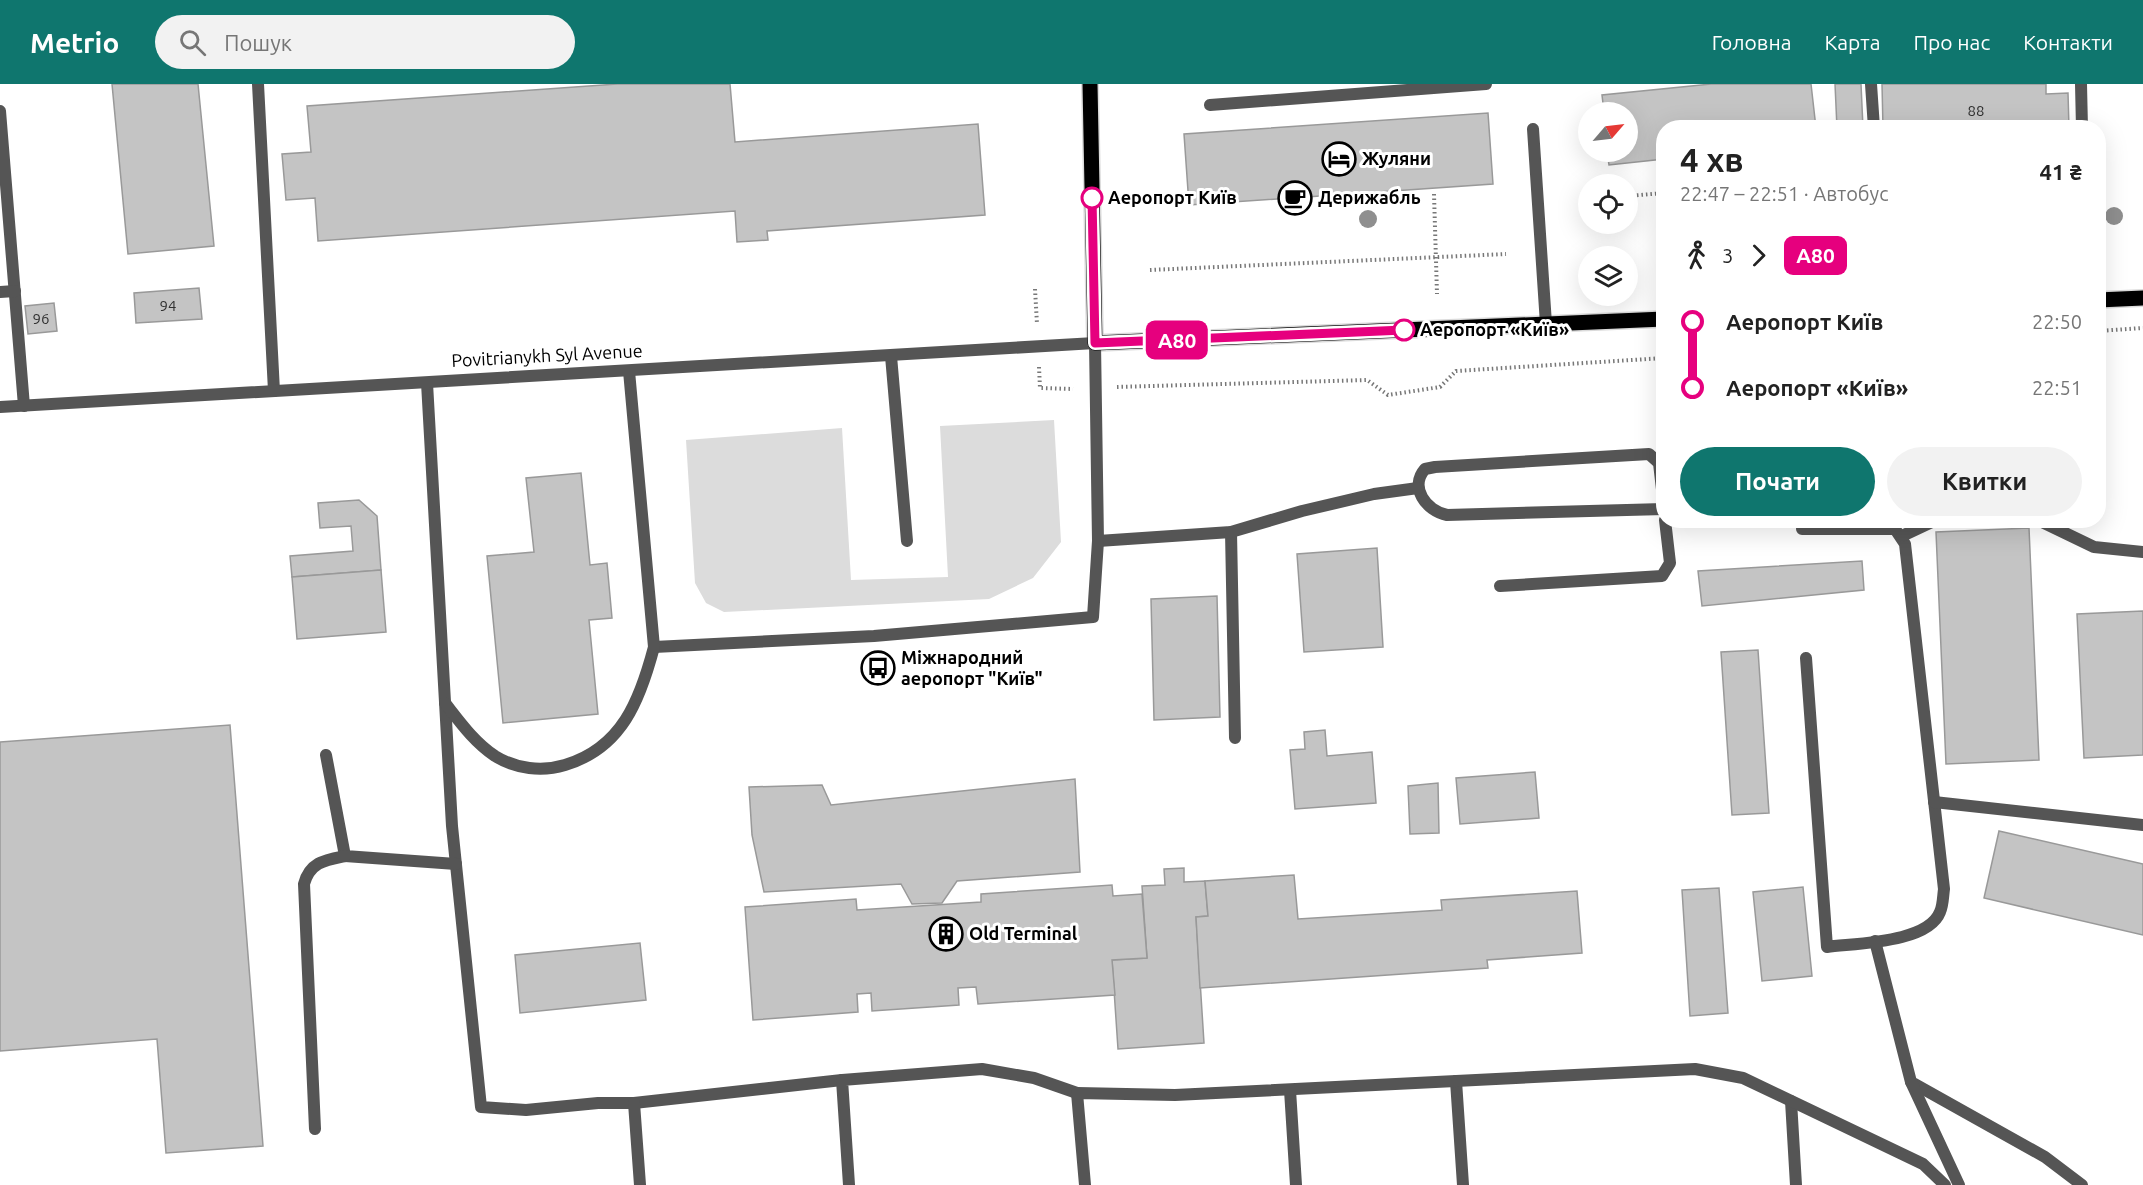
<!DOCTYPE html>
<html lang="uk">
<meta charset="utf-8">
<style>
body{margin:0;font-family:Ubuntu,sans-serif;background:#f2f2f2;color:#222;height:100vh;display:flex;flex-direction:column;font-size:22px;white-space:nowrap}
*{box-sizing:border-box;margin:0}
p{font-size:20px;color:#767676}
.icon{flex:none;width:33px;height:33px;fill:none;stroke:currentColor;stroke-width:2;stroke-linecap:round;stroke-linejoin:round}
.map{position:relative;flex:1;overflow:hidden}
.side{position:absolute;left:1656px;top:36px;width:450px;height:408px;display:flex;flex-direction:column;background:#fff;border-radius:24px;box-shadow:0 6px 24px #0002}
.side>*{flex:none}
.badge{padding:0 12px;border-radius:9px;font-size:21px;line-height:39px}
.needle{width:39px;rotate:62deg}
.controls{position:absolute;left:1578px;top:18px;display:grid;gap:12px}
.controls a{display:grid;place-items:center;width:60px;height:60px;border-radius:50%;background:#fff;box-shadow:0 6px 24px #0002;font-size:30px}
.map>.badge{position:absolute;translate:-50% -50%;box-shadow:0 0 0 3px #fff}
.legs{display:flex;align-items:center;gap:9px;height:66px;padding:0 24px;font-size:20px}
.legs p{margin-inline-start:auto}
.head{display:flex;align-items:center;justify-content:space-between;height:102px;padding:0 24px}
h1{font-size:33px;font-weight:700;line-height:45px}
.button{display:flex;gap:12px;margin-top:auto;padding:12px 24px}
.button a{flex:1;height:69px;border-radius:36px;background:#0f766e;color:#fff;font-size:24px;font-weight:700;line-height:69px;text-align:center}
.button a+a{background:#f2f2f2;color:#222}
ul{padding:0 24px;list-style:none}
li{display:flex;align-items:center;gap:21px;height:66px;font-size:22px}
li i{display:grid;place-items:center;width:9px;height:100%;margin:0 8px;background:currentColor}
li i::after{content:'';width:15px;height:15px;margin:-8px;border:4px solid;border-radius:50%;background:#fff}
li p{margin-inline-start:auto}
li:first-child i{background:linear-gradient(#0000 50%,currentColor 0)}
li:last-child i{background:linear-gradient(currentColor 50%,#0000 0)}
header{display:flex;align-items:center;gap:36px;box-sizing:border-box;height:84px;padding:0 30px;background:#0f766e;color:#fff}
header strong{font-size:28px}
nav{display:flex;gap:33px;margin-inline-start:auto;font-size:21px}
.search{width:420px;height:54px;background:#f2f2f2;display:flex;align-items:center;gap:15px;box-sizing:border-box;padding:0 21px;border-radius:33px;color:#767676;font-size:22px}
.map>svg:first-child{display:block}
.green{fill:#dcdcdc}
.building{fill:#c4c4c4;stroke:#999;stroke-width:1.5}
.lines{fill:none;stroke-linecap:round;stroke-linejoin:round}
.primary-casing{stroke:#dbdbdb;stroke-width:18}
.path{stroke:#777;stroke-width:4;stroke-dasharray:1.5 3;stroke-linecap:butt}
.lane{stroke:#555;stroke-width:12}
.street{stroke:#555;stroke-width:12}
.primary{stroke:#000;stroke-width:15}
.tree{fill:#8f8f8f}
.line-1-casing{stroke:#fff;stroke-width:14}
.line-1{stroke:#e6007e;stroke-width:9}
.stop-1-dot{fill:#fff;stroke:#e6007e;stroke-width:3}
.labels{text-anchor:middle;stroke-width:6;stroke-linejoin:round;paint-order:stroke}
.number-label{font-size:15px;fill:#313131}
.poi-label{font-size:18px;font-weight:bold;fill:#000;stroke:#fff;text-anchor:start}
.stop-label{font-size:18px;font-weight:bold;fill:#000;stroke:#fff;text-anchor:start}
.street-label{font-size:18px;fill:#000;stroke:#fff}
</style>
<header>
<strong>Metrio</strong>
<div class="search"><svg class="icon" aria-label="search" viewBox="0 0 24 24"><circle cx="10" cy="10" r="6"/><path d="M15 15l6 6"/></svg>Пошук</div>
<nav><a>Головна</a><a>Карта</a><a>Про нас</a><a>Контакти</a></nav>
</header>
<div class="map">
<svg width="2143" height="1101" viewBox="0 0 2143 1101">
<rect width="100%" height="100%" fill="#fff"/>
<polygon class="green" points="1054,336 1061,458 1033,494 989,515 724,528 706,519 695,499 686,356 842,344 851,496 948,493 940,342"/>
<g class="building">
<polygon points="112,0 198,0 214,162 128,170"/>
<polygon points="617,0 730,0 735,58 978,40 985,131 767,147 768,156 737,158 735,127 318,157 315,114 286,116 282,70 311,68 307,22"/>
<polygon points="1711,0 1811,0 1816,44 1664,44 1664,75 1609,81 1607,68 1628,68 1628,28 1604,28 1602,11"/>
<polygon points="1835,0 1861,0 1863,44 1837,44"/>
<polygon points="1882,0 2046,0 2046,10 2068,9 2069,44 1883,44"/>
<polygon points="1488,29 1493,100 1189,121 1184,50"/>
<polygon points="199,204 202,235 136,239 134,209"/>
<polygon points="54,219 57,247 28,250 25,222"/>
<polygon points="581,389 590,481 607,479 612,534 589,536 598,630 503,639 487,472 534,468 526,394"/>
<polygon points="359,416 377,432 381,486 292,493 290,472 353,467 351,442 320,444 318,419"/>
<polygon points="2029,444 2039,676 1946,680 1936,448"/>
<polygon points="1377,464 1383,563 1304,568 1297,470"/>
<polygon points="1862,477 1864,506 1702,522 1698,487"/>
<polygon points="381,486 386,548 297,555 292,493"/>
<polygon points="1217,512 1220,633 1154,636 1151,515"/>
<polygon points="2143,527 2143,671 2084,674 2077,530"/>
<polygon points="1758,566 1769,729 1732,731 1721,568"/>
<polygon points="230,641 263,1062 166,1069 157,955 0,967 0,658"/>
<polygon points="1325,646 1327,672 1372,668 1376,719 1295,725 1290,666 1305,665 1304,648"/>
<polygon points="1535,688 1539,734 1460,740 1456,694"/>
<polygon points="1075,695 1080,788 957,797 942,819 912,820 901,800 764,808 752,751 749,703 822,701 831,721"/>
<polygon points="1438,699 1439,749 1410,750 1408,702"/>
<polygon points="1999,747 2143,780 2143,851 1984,814"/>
<polygon points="1184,784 1184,798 1205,797 1208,832 1196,833 1204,959 1118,965 1112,876 1147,874 1142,802 1165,801 1164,785"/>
<polygon points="1294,791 1298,835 1442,826 1441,816 1577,807 1582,869 1487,876 1488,884 1200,904 1196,833 1208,832 1205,797"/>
<polygon points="1112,801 1113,812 1142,810 1147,874 1112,876 1115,911 978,920 976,903 958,904 959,921 872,927 871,909 857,910 858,928 753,936 745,823 856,815 857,826 981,818 981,810"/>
<polygon points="1803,803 1812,892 1762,897 1753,808"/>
<polygon points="1719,804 1728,929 1690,932 1682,806"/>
<polygon points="640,859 646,916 520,929 515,871"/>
</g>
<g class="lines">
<defs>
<g id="primary">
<polyline points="1090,0 1095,259 1664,235"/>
<polyline points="2098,216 2143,214"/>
</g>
</defs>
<use href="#primary" class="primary-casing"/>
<g class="path">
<polyline points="1434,110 1437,210"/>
<polyline points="1628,112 1664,109"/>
<polyline points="1580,116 1588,115"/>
<polyline points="1150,186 1506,170"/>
<polyline points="1035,205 1037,240"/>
<polyline points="2098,247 2143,244"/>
<polyline points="1039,283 1040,304 1073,305"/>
<polyline points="1117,303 1367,296 1388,311 1440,303 1456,287 1664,274"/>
</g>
<g class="lane">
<polyline points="258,0 274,307"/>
<polyline points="1871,0 1874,44"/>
<polyline points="2081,0 2082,44"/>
<polyline points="1210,21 1486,0"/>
<polyline points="0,27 24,322"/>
<polyline points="1533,45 1546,240"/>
<polyline points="0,208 15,207"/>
<polyline points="891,272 907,457"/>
<polyline points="427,299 452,742 481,1023 526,1026 598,1019 634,1019 842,996"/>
<path d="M1664,423L1659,379L1649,370L1435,383L1425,385C1409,403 1426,427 1447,431L1664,425"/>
<polyline points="2038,436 2094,463 2143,468"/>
<path d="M1802,445H1895L1905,460L1944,805C1943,812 1943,822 1940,828C1928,859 1856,859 1827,863L1806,574"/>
<polyline points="1231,448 1235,654"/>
<polyline points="1902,452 1936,436"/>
<polyline points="1098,457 1231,448 1302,427 1374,410 1418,404"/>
<polyline points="1500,502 1662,492 1670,479 1665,436"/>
<polyline points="654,563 874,552 1093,533 1098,457 1095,259"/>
<path d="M445,619C460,638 474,658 495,672C516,685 542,688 565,681C622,664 640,616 654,563L629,287"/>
<polyline points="326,671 345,772 456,780"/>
<polyline points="1934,718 2143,741"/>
<polyline points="1875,857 1911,998 2045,1073 2082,1101"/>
<polyline points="1456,997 1463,1101"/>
<polyline points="1911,998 1959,1101"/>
<polyline points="1290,1006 1296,1101"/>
<polyline points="1791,1017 1796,1101"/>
<polyline points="634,1019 640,1101"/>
<path d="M315,1045L304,800C310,778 325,776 345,772"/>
<polyline points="849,1101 842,996 982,985 1034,994 1077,1009"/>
<polyline points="1085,1101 1077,1009 1175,1011 1695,985 1743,994 1923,1080 1945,1101"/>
</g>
<polyline class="street" points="0,323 1095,259"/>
<use href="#primary" class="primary"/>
</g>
<g class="tree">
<circle cx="2114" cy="132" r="9"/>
<circle cx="1368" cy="135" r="9"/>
</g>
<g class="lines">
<defs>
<polyline id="line-1" points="1092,114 1095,259 1404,246"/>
</defs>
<use href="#line-1" class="line-1-casing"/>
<use href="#line-1" class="line-1"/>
</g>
<defs>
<symbol id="hotel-ring" viewBox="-11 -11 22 22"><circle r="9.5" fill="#fff" stroke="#000" stroke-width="1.5"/><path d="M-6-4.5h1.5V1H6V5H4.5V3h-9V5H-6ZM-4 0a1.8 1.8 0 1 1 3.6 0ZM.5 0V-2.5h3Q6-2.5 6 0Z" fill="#000"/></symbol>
<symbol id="cafe-ring" viewBox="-11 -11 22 22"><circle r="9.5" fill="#fff" stroke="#000" stroke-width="1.5"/><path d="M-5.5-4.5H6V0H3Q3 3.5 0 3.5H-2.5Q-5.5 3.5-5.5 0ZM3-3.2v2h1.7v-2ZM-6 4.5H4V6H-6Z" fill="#000"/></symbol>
<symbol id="bus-ring" viewBox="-11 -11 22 22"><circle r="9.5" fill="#fff" stroke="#000" stroke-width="1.5"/><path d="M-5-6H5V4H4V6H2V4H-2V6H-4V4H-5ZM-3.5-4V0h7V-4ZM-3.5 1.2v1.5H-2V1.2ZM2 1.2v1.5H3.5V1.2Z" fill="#000"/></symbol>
<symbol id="building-ring" viewBox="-11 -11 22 22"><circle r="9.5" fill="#fff" stroke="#000" stroke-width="1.5"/><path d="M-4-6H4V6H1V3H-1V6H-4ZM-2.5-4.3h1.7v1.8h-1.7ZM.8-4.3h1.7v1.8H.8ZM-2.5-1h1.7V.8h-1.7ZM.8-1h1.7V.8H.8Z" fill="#000"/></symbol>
</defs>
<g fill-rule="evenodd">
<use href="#hotel-ring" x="1320" y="56" width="38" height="38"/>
<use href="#cafe-ring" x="1276" y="95" width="38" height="38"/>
<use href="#bus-ring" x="859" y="565" width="38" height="38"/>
<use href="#building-ring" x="927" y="831" width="38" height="38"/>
</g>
<g class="stop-1-dot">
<circle cx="1092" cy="114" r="10"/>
<circle cx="1404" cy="246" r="10"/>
</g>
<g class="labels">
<g class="number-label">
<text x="1976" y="32">88</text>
<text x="168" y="227">94</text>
<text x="41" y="240">96</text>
</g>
<g class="poi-label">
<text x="1362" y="81">Жуляни</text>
<text x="1318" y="120">Дерижабль</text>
<text x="901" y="580">Міжнародний<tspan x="901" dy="21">аеропорт "Київ"</tspan></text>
<text x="969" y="856">Old Terminal</text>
</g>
<g class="stop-label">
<text x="1108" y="120">Аеропорт Київ</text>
<text x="1420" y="252">Аеропорт «Київ»</text>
</g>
<g class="street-label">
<text transform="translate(547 272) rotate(-3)" y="6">Povitrianykh Syl Avenue</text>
</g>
</g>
</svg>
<div class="controls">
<a><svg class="needle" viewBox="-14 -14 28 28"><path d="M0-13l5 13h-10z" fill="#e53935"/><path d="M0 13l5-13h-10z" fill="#767676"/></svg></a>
<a><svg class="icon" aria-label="locate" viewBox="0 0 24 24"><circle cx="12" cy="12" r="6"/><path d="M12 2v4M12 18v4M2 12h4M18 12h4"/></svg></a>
<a><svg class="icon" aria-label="layers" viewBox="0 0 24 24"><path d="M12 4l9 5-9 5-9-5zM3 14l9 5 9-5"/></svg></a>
</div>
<b class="badge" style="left:1177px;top:256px;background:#e6007e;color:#fff">А80</b>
<section class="side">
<div class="head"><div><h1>4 хв</h1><p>22:47 – 22:51 · Автобус</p></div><b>41 ₴</b></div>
<div class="legs"><svg class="icon" aria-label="walk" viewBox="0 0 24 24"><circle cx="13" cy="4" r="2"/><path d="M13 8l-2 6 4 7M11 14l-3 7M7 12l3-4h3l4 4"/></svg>3<svg class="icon" aria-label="forward" viewBox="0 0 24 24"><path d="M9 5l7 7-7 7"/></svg><b class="badge" style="background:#e6007e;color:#fff">А80</b></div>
<ul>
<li><i style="color:#e6007e"></i><b>Аеропорт Київ</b><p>22:50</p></li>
<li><i style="color:#e6007e"></i><b>Аеропорт «Київ»</b><p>22:51</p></li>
</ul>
<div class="button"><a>Почати</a><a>Квитки</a></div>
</section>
</div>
